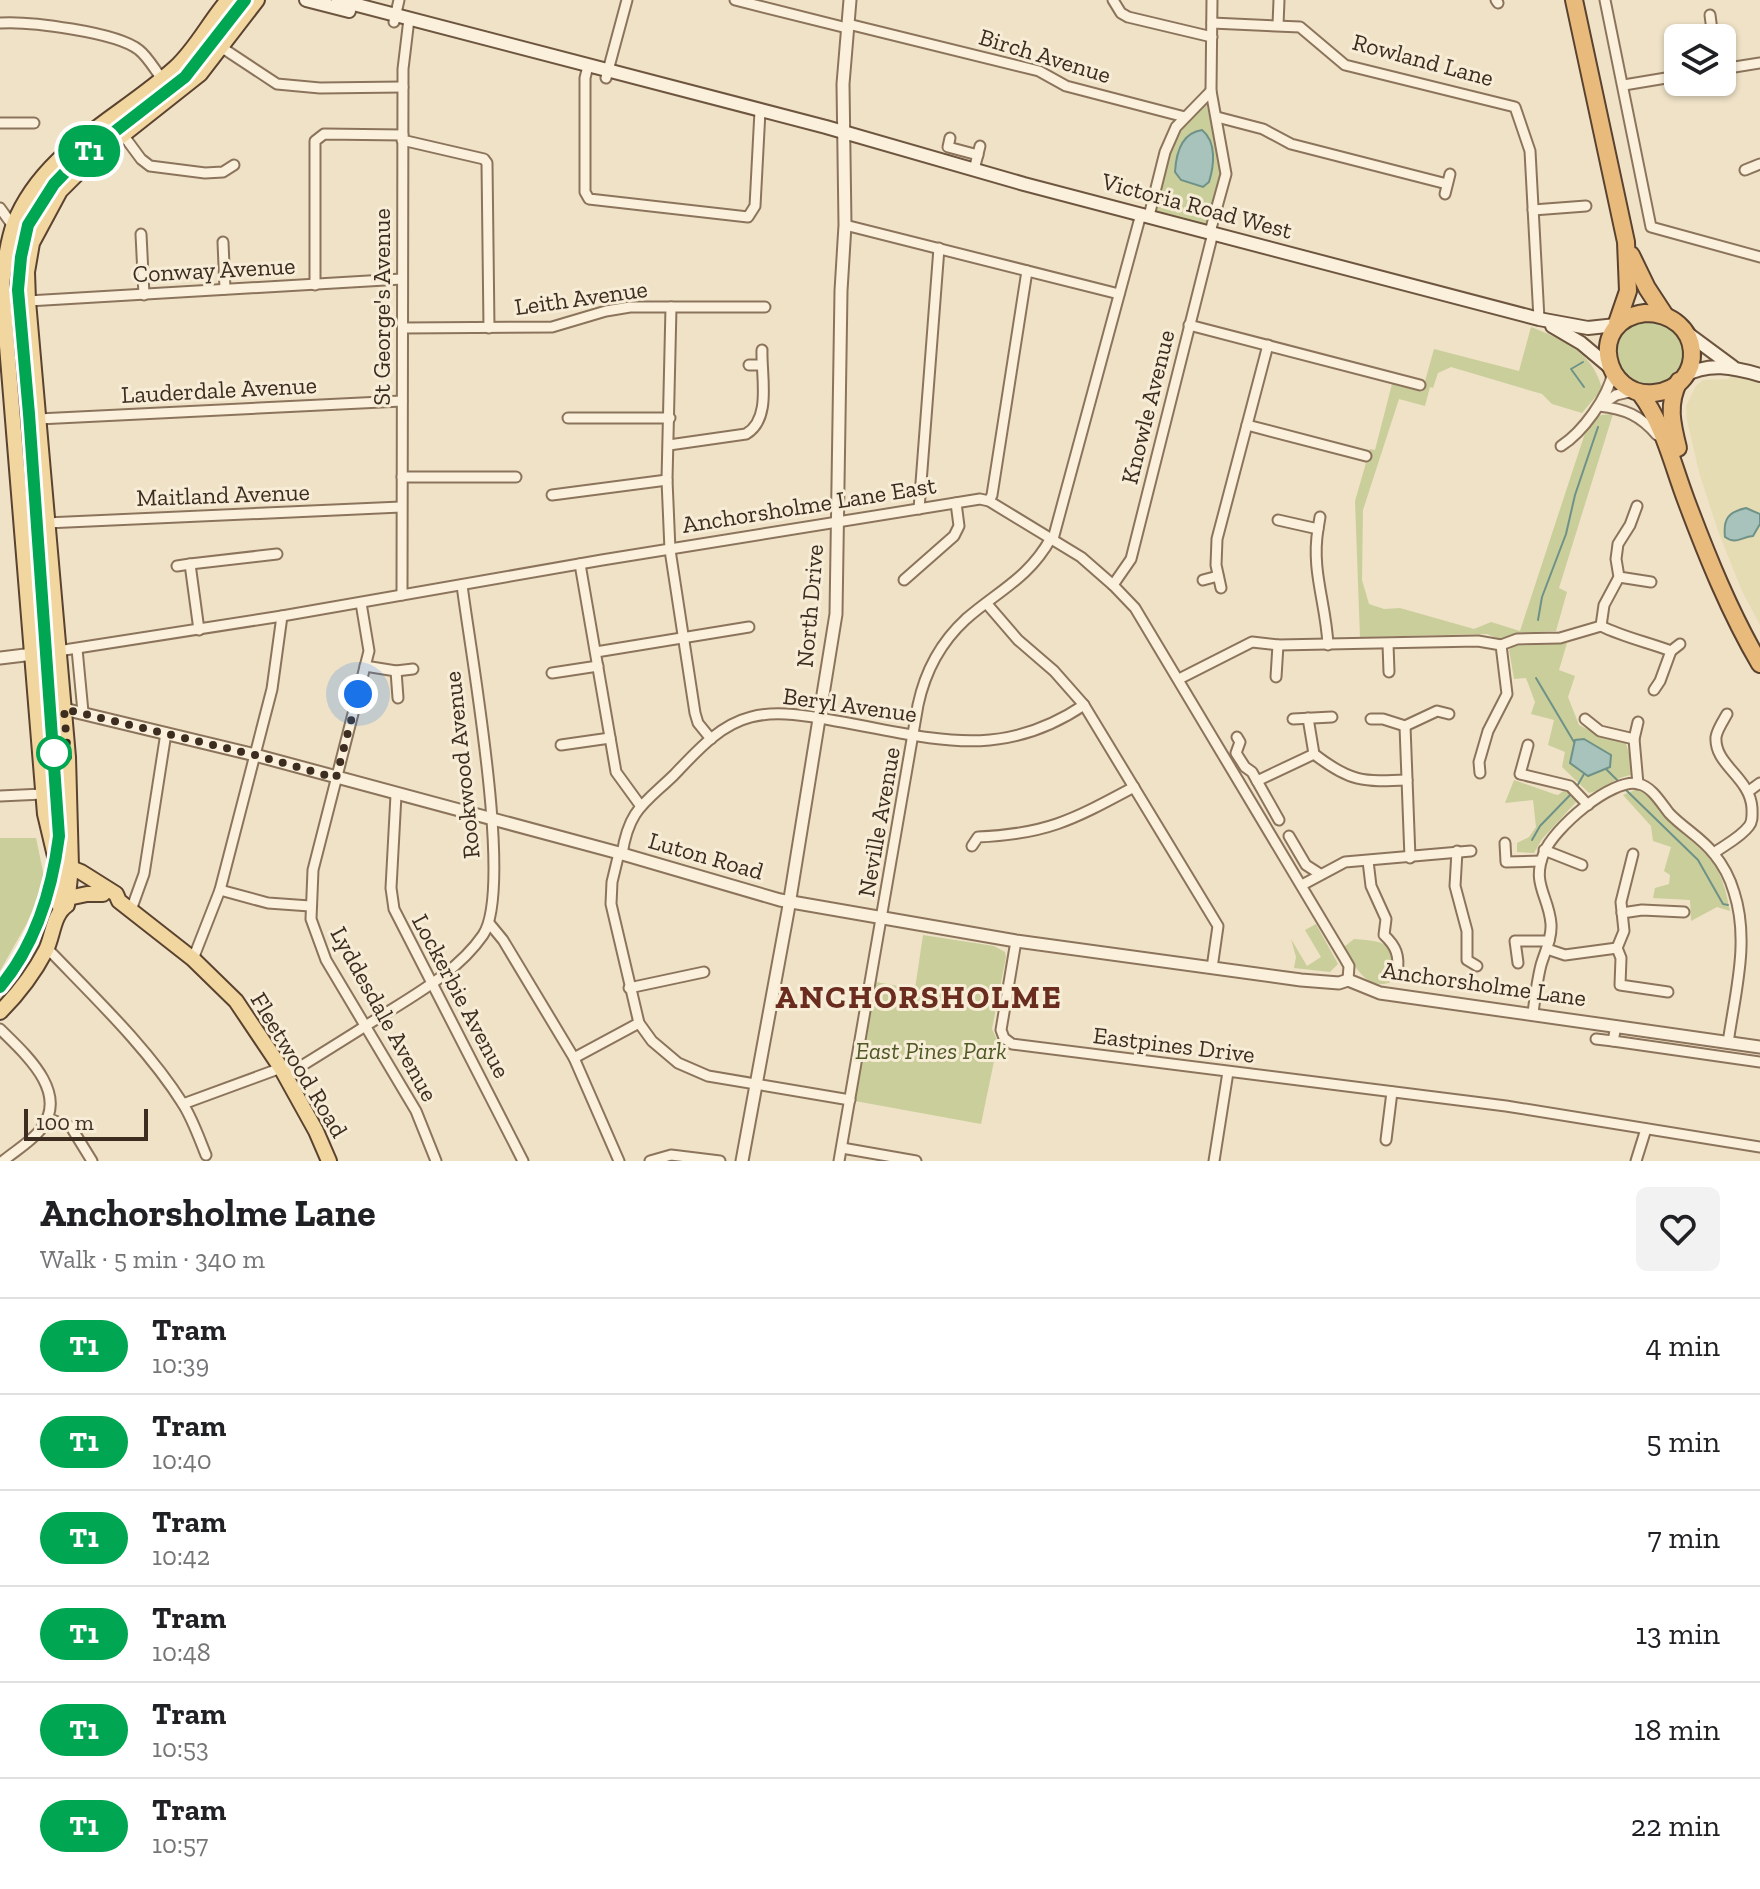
<!DOCTYPE html>
<meta charset="utf-8">
<style>
body{margin:0;font-family:"Zilla Slab",serif;background:#f2f2f2;color:#202124;height:100vh;display:flex;flex-direction:column;font-size:30px;white-space:nowrap}
*{box-sizing:border-box;margin:0}
p{font-size:26px;color:#757577}
.icon{flex:none;width:44px;height:44px;fill:none;stroke:currentColor;stroke-width:2;stroke-linecap:round;stroke-linejoin:round}
.map{position:relative;height:1161px;overflow:hidden}
.sheet{display:flex;flex-direction:column;background:#fff;flex:1}
.sheet>*{flex:none}
.badge{padding:0 16px;border-radius:26px;font-size:28px;line-height:52px}
.tools{position:absolute;left:1664px;top:24px;display:grid;gap:16px}
.tools a{display:grid;place-items:center;width:72px;height:72px;border-radius:12px;background:#fff;box-shadow:0 2px 6px #0004;font-size:40px}
.scale{position:absolute;left:24px;bottom:20px;width:124px;box-sizing:border-box;padding-left:8px;border:4px solid #3c2d20;border-top:0;font-size:22px;line-height:28px;white-space:nowrap;color:#3c2d20;-webkit-text-stroke:6px #f7edd7;paint-order:stroke}
.you{position:absolute;width:40px;height:40px;margin:-20px;border:6px solid #fff;border-radius:50%;background:#1a73e8;box-shadow:0 0 0 12px #1a73e833}
.map>.badge{position:absolute;translate:-50% -50%;box-shadow:0 0 0 4px #fff}
.round{display:grid;place-items:center;flex:none;width:84px;height:84px;border-radius:12px;background:#f2f2f2}
.summary{display:flex;align-items:center;justify-content:space-between;height:136px;padding:0 40px}
h1{font-size:38px;font-weight:700;line-height:60px}
ul{padding:0;list-style:none}
li{display:flex;align-items:center;gap:24px;height:96px;padding:0 40px;border-top:2px solid #e0e0e0}
li div{flex:1}
li b{display:block;font-size:30px}
li em{font-style:normal}
li .badge{min-width:88px;font-weight:700;text-align:center}
.map>svg:first-child{display:block}
.farmland{fill:#e5dcb4}
.green{fill:#cace9b}
.water{fill:#a8c3bb;stroke:#6f9288;stroke-width:2}
.lines{fill:none;stroke-linecap:round;stroke-linejoin:round}
.stream{stroke:#6f9288;stroke-width:2}
.minor-casing{stroke:#8c745c;stroke-width:13}
.tertiary-casing{stroke:#8c745c;stroke-width:15}
.secondary-casing{stroke:#6e553f;stroke-width:16}
.primary-casing{stroke:#5a4230;stroke-width:18}
.trunk-casing{stroke:#5a4230;stroke-width:20}
.minor{stroke:#faf0db;stroke-width:9}
.tertiary{stroke:#faf0db;stroke-width:11}
.secondary{stroke:#faf0db;stroke-width:12}
.primary{stroke:#f2d69f;stroke-width:14}
.trunk{stroke:#e8ba7c;stroke-width:16}
.tram{stroke:#3c2d20;stroke-width:2}
.line-casing{stroke:#fff;stroke-width:18}
.line{stroke:#00a651;stroke-width:12}
.walk{stroke:#3c2d20;stroke-width:8;stroke-dasharray:0 14.4}
.stop-dot{fill:#fff;stroke:#00a651;stroke-width:4}
.labels{text-anchor:middle;stroke-width:6;stroke-linejoin:round;paint-order:stroke}
.street-label{font-size:24px;fill:#3c2d20;stroke:#f7edd7}
.park-label{font-size:24px;font-style:italic;fill:#4e5926;stroke:#f7edd7}
.district-label{font-size:32px;font-weight:bold;letter-spacing:2px;fill:#6a2c1e;stroke:#f7edd7}
</style>
<div class="map">
<svg width="1760" height="1161" viewBox="0 0 1760 1161">
<rect width="100%" height="100%" fill="#efe2c7"/>
<polygon class="farmland" points="1733,367 1760,375 1760,625 1742,591 1718,531 1699,472 1687,420 1686,406 1696,386 1703,380 1729,379"/>
<g class="green">
<polygon points="1206,102 1221,166 1221,178 1208,226 1154,211 1168,153 1177,131"/>
<path d="M1651,318L1679,330L1686,362L1669,383C1662,384 1651,388 1644,386C1619,382 1605,342 1627,326C1633,321 1643,320 1651,318Z"/>
<path d="M1531,327C1562,339 1594,353 1602,389L1582,413L1552,404L1542,394L1451,367L1438,373L1433,388L1430,387L1425,406L1399,399L1363,510L1362,580L1369,604L1384,609L1400,608L1474,629L1491,622L1520,631L1587,427L1601,415L1613,414L1559,588L1567,592L1556,631L1516,633L1501,640L1487,634L1360,637L1355,501L1370,449L1375,450L1392,384L1422,392L1434,349L1519,371Z"/>
<path d="M1567,643L1559,670L1575,676L1568,697L1579,725L1593,732L1625,741L1631,759L1633,775C1615,776 1606,789 1589,793L1562,767L1565,752L1548,745L1554,720L1531,714L1535,702L1526,678L1514,679L1509,650L1513,646Z"/>
<polygon points="1514,780 1554,794 1558,795 1566,789 1576,802 1542,839 1534,853 1517,852 1517,843 1529,837 1536,827 1533,800 1505,803"/>
<path d="M1637,789C1653,797 1661,812 1673,824C1708,857 1721,860 1730,911L1717,907L1691,921L1690,900L1653,898L1655,888L1669,884L1670,875L1664,871L1671,847L1653,841L1651,826L1623,795Z"/>
<polygon points="0,838 36,838 45,881 27,923 0,971"/>
<polygon points="1316,924 1338,964 1330,972 1294,968 1296,957 1291,939 1307,966 1321,957 1305,930"/>
<polygon points="923,935 994,946 1005,952 1006,957 992,1029 998,1042 981,1124 855,1101 876,982 915,989"/>
<path d="M1354,939C1390,941 1398,946 1391,982C1367,992 1353,964 1344,947Z"/>
</g>
<g class="water">
<path d="M1202,130C1217,142 1214,166 1209,182L1203,187L1181,180L1175,172C1176,154 1181,133 1202,130Z"/>
<path d="M1746,508L1760,514V524L1753,536C1741,537 1736,545 1725,537C1723,519 1728,512 1746,508Z"/>
<polygon points="1584,739 1611,755 1610,767 1588,776 1570,763 1575,740"/>
</g>
<g class="lines">
<g class="stream">
<polyline points="1583,362 1571,369 1584,387"/>
<polyline points="1538,620 1542,597 1566,534 1575,495 1598,427"/>
<polyline points="1536,678 1574,742"/>
<polyline points="1606,769 1619,782"/>
<polyline points="1576,788 1584,774"/>
<polyline points="1626,790 1698,860 1723,904 1728,905"/>
<polyline points="1532,840 1540,826 1572,793"/>
</g>
<defs>
<g id="minor">
<polyline points="735,0 847,28"/>
<polyline points="1113,0 1121,13 1128,17 1212,37"/>
<polyline points="1496,0 1498,3"/>
<polyline points="1605,0 1651,227 1760,257"/>
<polyline points="1710,15 1713,38"/>
<polyline points="394,22 399,0"/>
<path d="M0,23C28,21 117,32 139,50C148,57 155,70 162,79"/>
<polyline points="1212,23 1300,27 1345,65 1515,107 1530,151 1539,319"/>
<polyline points="848,24 1039,71 1066,86 1185,117"/>
<polyline points="1278,25 1279,0"/>
<polyline points="221,47 277,84 320,88 403,87"/>
<polyline points="588,66 585,78 585,192 589,199 748,217 755,206 760,111"/>
<polyline points="1722,69 1760,63"/>
<polyline points="606,78 627,0"/>
<polyline points="1624,85 1678,76"/>
<polyline points="1217,117 1263,129 1291,144 1447,184"/>
<polyline points="0,123 34,123"/>
<polyline points="124,136 141,159 150,166 205,173 223,172 234,165"/>
<polyline points="950,138 948,147 978,155"/>
<polyline points="402,140 484,159 487,163 489,328"/>
<polyline points="974,170 980,146"/>
<polyline points="1745,170 1760,164"/>
<polyline points="1445,194 1450,174"/>
<polyline points="0,208 13,226"/>
<polyline points="1533,210 1586,206"/>
<polyline points="1149,216 1165,152 1176,127 1211,91"/>
<polyline points="845,225 1119,294"/>
<polyline points="1210,232 1226,174 1211,91 1212,0"/>
<polyline points="141,234 144,295"/>
<polyline points="223,242 225,289"/>
<polyline points="315,285 315,141 324,134 403,135"/>
<polyline points="28,301 402,279"/>
<polyline points="671,307 667,480 670,550 695,713 698,723 711,739"/>
<polyline points="1189,325 1420,385"/>
<polyline points="403,328 552,327 606,311 630,307 765,307"/>
<polyline points="749,365 761,365"/>
<polyline points="1601,405 1616,395 1634,391"/>
<path d="M1599,406C1625,409 1640,415 1657,435"/>
<polyline points="568,418 670,418"/>
<polyline points="38,419 402,401"/>
<polyline points="1247,425 1366,456"/>
<path d="M669,445L746,434C772,419 761,376 762,350"/>
<path d="M1561,446C1583,432 1608,397 1613,372"/>
<polyline points="402,477 516,477"/>
<polyline points="552,495 667,480"/>
<polyline points="989,501 992,495 1027,271"/>
<polyline points="919,509 939,248"/>
<path d="M1278,520L1318,529C1311,571 1326,603 1328,645"/>
<polyline points="46,523 401,507"/>
<polyline points="1318,529 1320,517"/>
<polyline points="1053,539 1141,214"/>
<polyline points="580,564 616,772 640,805"/>
<polyline points="177,566 190,564"/>
<polyline points="1619,577 1651,582"/>
<polyline points="904,580 954,536 959,526 956,503"/>
<polyline points="1203,580 1218,576"/>
<polyline points="1113,585 1131,559 1213,233"/>
<polyline points="1221,588 1216,565 1217,539 1268,345"/>
<polyline points="402,595 403,69 409,19"/>
<polyline points="361,603 369,651 313,870 311,919 326,960 416,1111 436,1161"/>
<polyline points="987,604 1018,640 1054,671 1084,705 1218,926 1212,968"/>
<polyline points="1601,626 1604,605 1619,577 1616,559 1618,544 1630,525 1637,506"/>
<path d="M1601,626C1623,637 1647,642 1671,651L1660,681L1654,690"/>
<polyline points="199,630 190,564 277,554"/>
<polyline points="1388,644 1389,672"/>
<polyline points="1501,645 1517,639 1560,638 1601,626"/>
<polyline points="77,649 83,712"/>
<polyline points="58,651 282,616 602,560 980,499 989,501 1081,557 1113,585 1135,608 1345,959 1349,966 1348,980"/>
<polyline points="1671,651 1680,644"/>
<polyline points="596,652 749,627"/>
<polyline points="365,666 396,671 413,669"/>
<polyline points="396,671 398,698"/>
<polyline points="552,673 598,666"/>
<polyline points="1276,677 1278,645"/>
<polyline points="1179,679 1252,642 1278,645 1478,641 1501,645 1507,694 1488,731 1479,762 1480,773"/>
<path d="M1308,718L1314,754C1350,782 1363,782 1407,780"/>
<polyline points="1293,719 1332,717"/>
<polyline points="1371,719 1383,719 1405,726 1437,711 1449,714"/>
<polyline points="1585,719 1600,731 1634,739"/>
<polyline points="1405,726 1410,858"/>
<polyline points="1237,737 1240,742 1236,753 1245,767 1252,772 1279,820"/>
<polyline points="561,745 610,738"/>
<polyline points="1528,745 1520,774 1570,786 1588,805"/>
<polyline points="1257,781 1314,754"/>
<polyline points="1638,784 1634,739 1638,722"/>
<polyline points="1749,791 1760,783"/>
<polyline points="396,795 391,888 394,909 523,1161"/>
<polyline points="0,796 43,794"/>
<polyline points="1289,836 1306,865 1320,874"/>
<polyline points="1505,843 1506,862 1541,861"/>
<path d="M972,846L978,837C1048,834 1074,819 1134,787"/>
<polyline points="1544,850 1582,865"/>
<polyline points="1457,851 1455,886 1467,931 1467,960 1477,966"/>
<polyline points="619,853 612,882 611,904 639,1023 652,1041 678,1063 708,1076 850,1100"/>
<path d="M1714,853C1725,845 1741,837 1749,826C1753,821 1752,815 1752,808C1750,777 1714,765 1716,737C1717,730 1723,721 1727,714"/>
<path d="M622,854C629,809 644,804 674,775C696,752 719,725 751,717C777,710 810,716 836,721C930,737 998,763 1084,705"/>
<path d="M1368,861L1371,886L1386,919L1384,935C1396,946 1400,956 1397,973"/>
<polyline points="1302,885 1345,862 1471,851"/>
<polyline points="220,890 268,903 310,906"/>
<polyline points="131,910 144,874 166,733"/>
<polyline points="1622,913 1642,910 1684,912"/>
<polyline points="489,923 503,940 574,1058 619,1161"/>
<polyline points="1016,941 1001,1030 1004,1038 1012,1044 1506,1106 1760,1147"/>
<path d="M47,948C93,996 147,1047 183,1104C193,1120 199,1138 206,1155"/>
<polyline points="1617,948 1624,931 1621,902 1633,854"/>
<polyline points="1617,948 1621,958 1620,985 1668,992"/>
<polyline points="1547,949 1565,955 1617,948"/>
<polyline points="193,959 220,890 272,689 282,616"/>
<polyline points="1518,963 1515,941 1549,941"/>
<polyline points="629,988 704,972"/>
<path d="M1533,1013C1535,997 1537,981 1541,965C1545,951 1552,939 1551,924C1549,896 1531,884 1544,853C1553,829 1612,777 1639,784C1652,787 1661,803 1669,813C1683,828 1702,838 1714,854C1723,865 1730,878 1734,892C1750,941 1735,993 1728,1043"/>
<polyline points="1616,1026 1613,1041 1760,1062"/>
<path d="M0,1029C24,1053 70,1092 41,1129C32,1141 15,1151 3,1161"/>
<polyline points="1596,1039 1613,1041"/>
<polyline points="574,1058 639,1023"/>
<path d="M285,1076C318,1056 351,1035 383,1015C418,993 459,970 483,935C514,888 470,650 462,585"/>
<polyline points="183,1104 281,1068"/>
<polyline points="47,1118 71,1127 92,1161"/>
<polyline points="1386,1140 1392,1092"/>
<polyline points="842,1148 916,1161"/>
<polyline points="650,1161 671,1155 720,1161"/>
<path d="M839,1161L918,705C925,672 941,642 966,619C998,591 1029,578 1051,538"/>
<polyline points="1214,1161 1228,1072"/>
<polyline points="1636,1161 1646,1129"/>
</g>
<g id="tertiary">
<polyline points="0,658 58,651"/>
<polyline points="64,709 255,755 619,853 780,900 1016,941 1301,980 1339,983 1348,980 1380,993 1760,1047"/>
<polyline points="742,1161 788,911 836,614 841,291 845,225 843,84 850,0"/>
</g>
<g id="secondary">
<polyline points="306,0 349,11"/>
<polyline points="338,0 826,127 1024,184 1539,319 1588,328 1616,325"/>
<polyline points="1552,326 1581,343 1612,369"/>
<polyline points="1687,333 1733,367"/>
<path d="M1683,376C1709,362 1733,367 1760,375"/>
</g>
<g id="primary">
<polyline points="66,866 81,872 116,894 119,901 193,959 236,1001 281,1068 316,1131 329,1161"/>
<polyline points="68,898 87,894 103,894"/>
<path d="M61,909L58,902L59,873L45,814L2,284C5,264 7,243 14,224C43,150 120,118 175,68C196,49 209,22 228,0"/>
<path d="M0,1012C18,994 34,973 46,950C53,936 53,914 67,905L71,867L68,757L28,301L27,272L32,243L60,191L90,161L200,74L257,0"/>
</g>
<g id="trunk">
<polyline points="1574,0 1626,242 1628,291 1617,323"/>
<polyline points="1631,255 1647,288 1664,314"/>
<path d="M1645,313C1704,313 1708,387 1654,393C1605,399 1585,321 1645,313Z"/>
<path d="M1640,393C1664,425 1672,463 1686,500C1707,556 1730,613 1760,664"/>
<path d="M1678,448C1672,424 1667,404 1679,381"/>
</g>
</defs>
<use href="#minor" class="minor-casing"/>
<use href="#tertiary" class="tertiary-casing"/>
<use href="#secondary" class="secondary-casing"/>
<use href="#primary" class="primary-casing"/>
<use href="#trunk" class="trunk-casing"/>
<use href="#minor" class="minor"/>
<use href="#tertiary" class="tertiary"/>
<use href="#secondary" class="secondary"/>
<use href="#primary" class="primary"/>
<use href="#trunk" class="trunk"/>
<path class="tram" d="M0,987C36,944 52,891 59,836L29,414L18,290L21,257L28,225L54,184L73,164L185,77L245,0"/>
</g>
<g class="lines">
<defs>
<path id="line" d="M0,987C36,944 52,891 59,836L29,414L18,290L21,257L28,225L54,184L73,164L185,77L245,0"/>
</defs>
<use href="#line" class="line-casing"/>
<use href="#line" class="line"/>
<polyline class="walk" points="54,753 68,757 64,709 255,755 336,778 358,694"/>
</g>
<circle class="stop-dot" cx="54" cy="753" r="16"/>
<g class="labels">
<g class="street-label">
<text transform="translate(1045 56) rotate(17)" y="8">Birch Avenue</text>
<text transform="translate(1423 60) rotate(15)" y="8">Rowland Lane</text>
<text transform="translate(1197 206) rotate(15)" y="8">Victoria Road West</text>
<text transform="translate(214 270) rotate(-3)" y="8">Conway Avenue</text>
<text transform="translate(581 298) rotate(-8)" y="8">Leith Avenue</text>
<text transform="translate(382 307) rotate(-90)" y="8">St George's Avenue</text>
<text transform="translate(219 390) rotate(-3)" y="8">Lauderdale Avenue</text>
<text transform="translate(1148 407) rotate(-76)" y="8">Knowle Avenue</text>
<text transform="translate(223 495) rotate(-2)" y="8">Maitland Avenue</text>
<text transform="translate(809 505) rotate(-9)" y="8">Anchorsholme Lane East</text>
<text transform="translate(810 606) rotate(-85)" y="8">North Drive</text>
<text transform="translate(850 705) rotate(8)" y="8">Beryl Avenue</text>
<text transform="translate(462 765) rotate(-96)" y="8">Rookwood Avenue</text>
<text transform="translate(879 822) rotate(-80)" y="8">Neville Avenue</text>
<text transform="translate(706 856) rotate(16)" y="8">Luton Road</text>
<text transform="translate(1484 984) rotate(8)" y="8">Anchorsholme Lane</text>
<text transform="translate(461 996) rotate(62)" y="8">Lockerbie Avenue</text>
<text transform="translate(384 1014) rotate(61)" y="8">Lyddesdale Avenue</text>
<text transform="translate(1174 1045) rotate(7)" y="8">Eastpines Drive</text>
<text transform="translate(299 1065) rotate(59)" y="8">Fleetwood Road</text>
</g>
<g class="park-label">
<text x="931" y="1059">East Pines Park</text>
</g>
<g class="district-label">
<text x="919" y="1008">ANCHORSHOLME</text>
</g>
</g>
</svg>
<div class="tools">
<a><svg class="icon" aria-label="layers" viewBox="0 0 24 24"><path d="M12 4l9 5-9 5-9-5zM3 14l9 5 9-5"/></svg></a>
</div>
<div class="scale">100 m</div>
<div class="you" style="left:358px;top:694px"></div>
<b class="badge" style="left:89px;top:151px;background:#00a651;color:#fff">T1</b>
</div>
<section class="sheet">
<div class="summary"><div><h1>Anchorsholme Lane</h1><p>Walk · 5 min · 340 m</p></div><a class="round"><svg class="icon" aria-label="heart" viewBox="0 0 24 24"><path d="M12 20l-8-8c-3-5 5-10 8-4 3-6 11-1 8 4z"/></svg></a></div>
<ul>
<li><span class="badge" style="background:#00a651;color:#fff">T1</span><div><b>Tram</b><p>10:39</p></div><em>4 min</em></li>
<li><span class="badge" style="background:#00a651;color:#fff">T1</span><div><b>Tram</b><p>10:40</p></div><em>5 min</em></li>
<li><span class="badge" style="background:#00a651;color:#fff">T1</span><div><b>Tram</b><p>10:42</p></div><em>7 min</em></li>
<li><span class="badge" style="background:#00a651;color:#fff">T1</span><div><b>Tram</b><p>10:48</p></div><em>13 min</em></li>
<li><span class="badge" style="background:#00a651;color:#fff">T1</span><div><b>Tram</b><p>10:53</p></div><em>18 min</em></li>
<li><span class="badge" style="background:#00a651;color:#fff">T1</span><div><b>Tram</b><p>10:57</p></div><em>22 min</em></li>
</ul>
</section>
